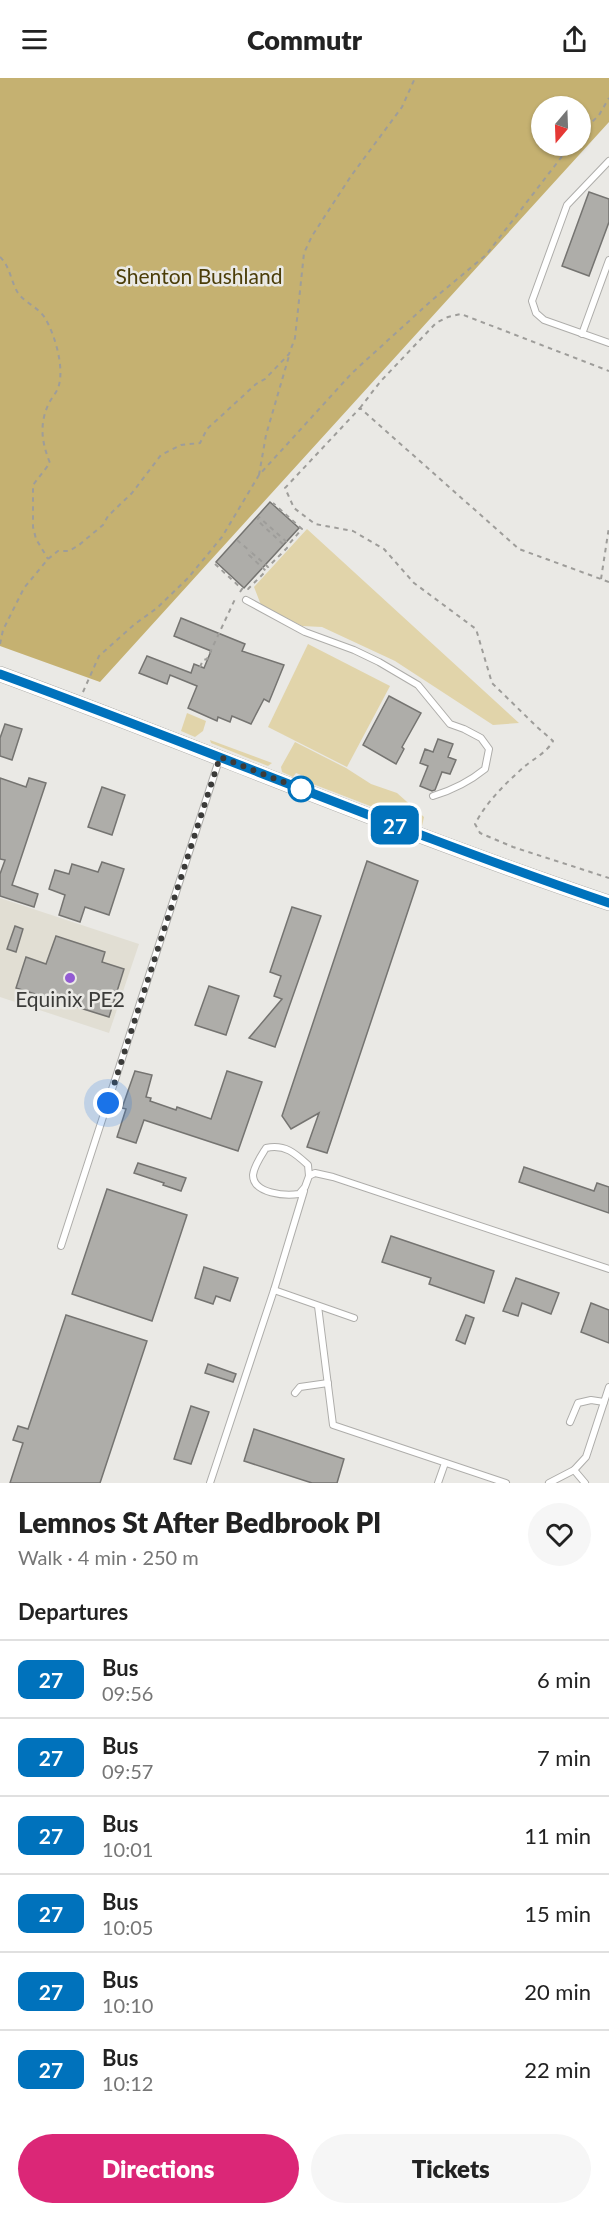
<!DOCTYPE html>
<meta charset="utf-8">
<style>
body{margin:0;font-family:Lato,sans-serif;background:#f6f6f6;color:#222;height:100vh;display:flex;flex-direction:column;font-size:22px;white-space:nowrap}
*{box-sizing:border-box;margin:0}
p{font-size:20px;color:#767676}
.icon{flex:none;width:33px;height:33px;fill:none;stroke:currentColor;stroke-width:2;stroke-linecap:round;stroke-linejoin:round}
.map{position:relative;height:1405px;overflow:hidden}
.drawer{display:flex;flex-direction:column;background:#fff;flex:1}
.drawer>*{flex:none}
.badge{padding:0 12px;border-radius:9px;font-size:21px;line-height:39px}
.needle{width:39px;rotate:199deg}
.fabs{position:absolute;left:531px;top:18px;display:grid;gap:12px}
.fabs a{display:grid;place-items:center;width:60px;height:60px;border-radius:50%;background:#fff;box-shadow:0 2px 4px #0004;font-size:30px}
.you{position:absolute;width:30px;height:30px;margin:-15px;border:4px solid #fff;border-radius:50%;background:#1a73e8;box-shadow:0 0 0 9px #1a73e833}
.map>.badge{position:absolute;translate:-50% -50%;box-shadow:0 0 0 3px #fff}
h2{padding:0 18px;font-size:22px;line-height:54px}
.round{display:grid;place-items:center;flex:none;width:63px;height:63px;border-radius:32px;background:#f6f6f6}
.summary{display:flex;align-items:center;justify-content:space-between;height:102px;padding:0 18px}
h1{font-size:28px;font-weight:800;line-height:45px}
.cta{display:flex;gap:12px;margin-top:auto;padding:12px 18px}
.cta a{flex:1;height:69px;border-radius:36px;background:#db2777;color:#fff;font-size:24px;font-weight:800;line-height:69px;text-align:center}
.cta a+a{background:#f6f6f6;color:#222}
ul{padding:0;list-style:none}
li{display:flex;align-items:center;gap:18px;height:78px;padding:0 18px;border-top:2px solid #e0e0e0}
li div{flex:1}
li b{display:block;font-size:22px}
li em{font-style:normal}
li .badge{min-width:66px;font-weight:700;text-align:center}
header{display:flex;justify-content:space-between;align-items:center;height:78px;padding:0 18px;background:#fff;font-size:27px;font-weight:800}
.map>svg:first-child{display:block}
.built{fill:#e1ded3}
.green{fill:#e1d4aa}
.forest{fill:#c5b171;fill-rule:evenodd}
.building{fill:#aeada9;stroke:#757471;stroke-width:1.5}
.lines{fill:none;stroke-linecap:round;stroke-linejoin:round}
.service-casing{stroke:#aeadaa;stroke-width:8}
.tertiary-casing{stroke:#aeadaa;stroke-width:16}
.path{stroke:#9e9d9a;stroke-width:2;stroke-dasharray:4.5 4.5;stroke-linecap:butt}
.service{stroke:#fff;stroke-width:6}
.tertiary{stroke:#fff;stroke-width:15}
.line-casing{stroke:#fff;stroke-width:14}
.line{stroke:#0072bc;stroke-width:9}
.walk{stroke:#3b3b39;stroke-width:6;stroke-dasharray:0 10.8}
.stop-dot{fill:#fff;stroke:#0072bc;stroke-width:3}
.poi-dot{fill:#935bd3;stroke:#eae9e5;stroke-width:2}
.labels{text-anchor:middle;stroke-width:5;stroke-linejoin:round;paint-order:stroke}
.park-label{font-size:21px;fill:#4b3d08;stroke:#eae9e5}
.poi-label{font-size:21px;fill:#3b3b39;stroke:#eae9e5}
</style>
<header><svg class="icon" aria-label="menu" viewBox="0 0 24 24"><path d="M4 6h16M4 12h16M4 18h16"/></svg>Commutr<svg class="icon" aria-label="share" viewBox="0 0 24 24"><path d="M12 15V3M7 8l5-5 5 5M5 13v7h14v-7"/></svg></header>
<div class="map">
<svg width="609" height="1405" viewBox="0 0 609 1405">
<rect width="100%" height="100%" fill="#eae9e5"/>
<polygon class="built" points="0,820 139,866 109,955 0,919"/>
<g class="green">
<polygon points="307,451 519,645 493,647 395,583 322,549 302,548 261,527 254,509"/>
<polygon points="308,566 390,608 347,689 268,649"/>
<polygon points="187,635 206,643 203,653 195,659 181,653"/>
<polygon points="210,662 272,685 268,688 211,665"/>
<polygon points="295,664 346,690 371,706 397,715 424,739 422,748 305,703 306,699 296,695 293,699 282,694 281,689"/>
</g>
<path class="forest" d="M0,0H609V44L100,604L0,568ZM542,28H580V68H542Z"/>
<g class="building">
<polygon points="589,114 609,121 609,144 589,198 562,188"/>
<polygon points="270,424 299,450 244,510 216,484"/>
<polygon points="181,540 245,566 242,573 284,587 269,624 264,621 251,646 232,638 230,644 218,639 217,643 188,630 197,608 170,597 167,606 139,595 147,578 191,595 194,586 204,590 211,573 174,558"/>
<polygon points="389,618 421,635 402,669 404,671 396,686 363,667"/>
<polygon points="5,646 22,651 12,682 0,678 0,660"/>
<polygon points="438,661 453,666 448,679 456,682 450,696 442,694 435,712 432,713 420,708 428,688 420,685 425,671 433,674"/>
<polygon points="0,700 26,709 29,700 46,705 12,807 38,816 34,829 0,818 0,796 5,782 0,781"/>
<polygon points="102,709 125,717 112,757 88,749"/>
<polygon points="367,783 418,803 327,1075 307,1069 319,1035 291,1051 282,1038"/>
<polygon points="102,784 124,791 109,837 85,829 80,844 59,837 65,817 49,811 55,792 69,796 72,786 98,794"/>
<polygon points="292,829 321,838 275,969 249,960 282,921 274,918 281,898 270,894"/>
<polygon points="15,848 23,851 16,874 7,871"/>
<polygon points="56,858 105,874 102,884 124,891 109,939 16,910 26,879 46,886"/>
<polygon points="209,908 239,918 226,957 195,947"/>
<polygon points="135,993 152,997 146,1019 151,1020 150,1023 176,1032 177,1029 211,1041 227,993 262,1004 238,1073 144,1042 136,1065 117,1059 126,1031 122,1030"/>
<polygon points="138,1085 186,1100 181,1113 163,1107 164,1105 134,1095"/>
<polygon points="524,1089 594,1113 597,1105 609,1109 609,1135 519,1104"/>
<polygon points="107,1111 187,1137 152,1243 72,1216"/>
<polygon points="391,1158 494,1193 484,1225 429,1206 431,1200 382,1184"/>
<polygon points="204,1189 238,1200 230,1223 216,1218 213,1226 195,1220"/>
<polygon points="516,1200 559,1215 551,1236 522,1225 518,1238 503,1233"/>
<polygon points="591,1225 609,1232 609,1265 581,1254"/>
<polygon points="66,1237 147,1263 100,1405 10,1405 23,1365 13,1362 18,1348 28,1351"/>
<polygon points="466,1237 474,1240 465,1266 456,1262"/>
<polygon points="208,1286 236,1296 233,1304 205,1295"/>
<polygon points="191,1328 209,1334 191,1386 174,1381"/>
<polygon points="254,1351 344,1381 337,1405 312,1405 244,1383"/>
</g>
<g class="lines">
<defs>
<g id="service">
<polyline points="609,83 567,127 532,223 536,235 544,242 609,265"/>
<polyline points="582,256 609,182"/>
<path d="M246,522L305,554L354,572L379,584L418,607L450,646L464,651L481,660L489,671L485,691C469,704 453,712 433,718"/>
<path d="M309,1098L308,1087C295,1075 285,1066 266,1070C261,1078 254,1088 253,1097C253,1116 286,1118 299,1116L305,1109L309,1098L315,1095L333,1099L609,1191"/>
<polyline points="61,1168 220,679"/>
<polyline points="274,1212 354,1240"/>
<polyline points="318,1228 333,1347 506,1405"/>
<polyline points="295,1315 300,1309 328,1305"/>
<polyline points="570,1344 578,1325 591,1322 604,1324"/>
<polyline points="574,1392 585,1405"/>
<polyline points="210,1405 274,1212 304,1113"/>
<polyline points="438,1405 445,1385"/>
<polyline points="549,1405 574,1392 586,1379 609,1309"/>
</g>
<path id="tertiary" d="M0,596C204,671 403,756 609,825"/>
</defs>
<use href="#service" class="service-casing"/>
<use href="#tertiary" class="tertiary-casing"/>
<g class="path">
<polyline points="580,56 599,37 609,20"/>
<path d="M0,179C10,188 11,204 18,215C25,225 38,229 45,240C55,257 64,288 59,307C57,315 51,320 48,327C39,348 42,365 50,385L33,407V449L36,461L48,481"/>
<polyline points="360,330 380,304 436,245 448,239 461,236 609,293"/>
<polyline points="259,397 266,357 289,278"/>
<polyline points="237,462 251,474"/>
<polyline points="215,486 242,511"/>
<polyline points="601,501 609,449"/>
<path d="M609,504L519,471L360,330L285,410L294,430L315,446L353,453L384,471L414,505L476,551L492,605L536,648L553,663C548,673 534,681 525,688C506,705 487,723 475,746L480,755L513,769L609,800"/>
<polyline points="240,514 242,511 248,511 266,493 249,477 251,474 268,489 287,470 257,442 259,439 289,466 302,451 273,425"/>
<polyline points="0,566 3,552 24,510 48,481 58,473 69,473 79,467 103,447 108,438 132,415 161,377 181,367 200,365 207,351 256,306 265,301 289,276 295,260 304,175 312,158 351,98 402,29 415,0"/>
<polyline points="200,589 203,582 207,581 236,519"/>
<polyline points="83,614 99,578 135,546 157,530 188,500 222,459 259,397 352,295 431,223 486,177 570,68"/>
</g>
<use href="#service" class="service"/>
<use href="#tertiary" class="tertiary"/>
</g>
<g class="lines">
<defs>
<path id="line" d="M0,596C204,670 404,755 609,825"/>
</defs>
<use href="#line" class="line-casing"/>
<use href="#line" class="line"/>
<polyline class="walk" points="108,1025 220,679 301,711"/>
</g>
<circle class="stop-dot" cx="301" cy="711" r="12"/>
<circle class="poi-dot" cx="70" cy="900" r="6"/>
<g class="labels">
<g class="park-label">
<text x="199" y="206">Shenton Bushland</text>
</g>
<g class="poi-label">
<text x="70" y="929">Equinix PE2</text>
</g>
</g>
</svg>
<div class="fabs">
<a><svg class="needle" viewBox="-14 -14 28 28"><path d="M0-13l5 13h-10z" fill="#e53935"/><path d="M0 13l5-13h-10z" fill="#767676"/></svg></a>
</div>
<div class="you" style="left:108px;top:1025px"></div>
<b class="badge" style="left:395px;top:747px;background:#0072bc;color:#fff">27</b>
</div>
<section class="drawer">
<div class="summary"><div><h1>Lemnos St After Bedbrook Pl</h1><p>Walk · 4 min · 250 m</p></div><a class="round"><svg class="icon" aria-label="heart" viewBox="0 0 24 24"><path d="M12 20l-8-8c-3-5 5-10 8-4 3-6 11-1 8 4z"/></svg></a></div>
<h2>Departures</h2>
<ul>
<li><span class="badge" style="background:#0072bc;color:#fff">27</span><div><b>Bus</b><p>09:56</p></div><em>6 min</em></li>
<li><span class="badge" style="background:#0072bc;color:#fff">27</span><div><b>Bus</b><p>09:57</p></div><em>7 min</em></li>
<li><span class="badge" style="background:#0072bc;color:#fff">27</span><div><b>Bus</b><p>10:01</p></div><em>11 min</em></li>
<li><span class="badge" style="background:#0072bc;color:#fff">27</span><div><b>Bus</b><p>10:05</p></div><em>15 min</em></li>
<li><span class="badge" style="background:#0072bc;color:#fff">27</span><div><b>Bus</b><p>10:10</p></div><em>20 min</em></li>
<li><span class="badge" style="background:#0072bc;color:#fff">27</span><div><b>Bus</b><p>10:12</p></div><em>22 min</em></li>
</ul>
<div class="cta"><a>Directions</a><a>Tickets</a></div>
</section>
